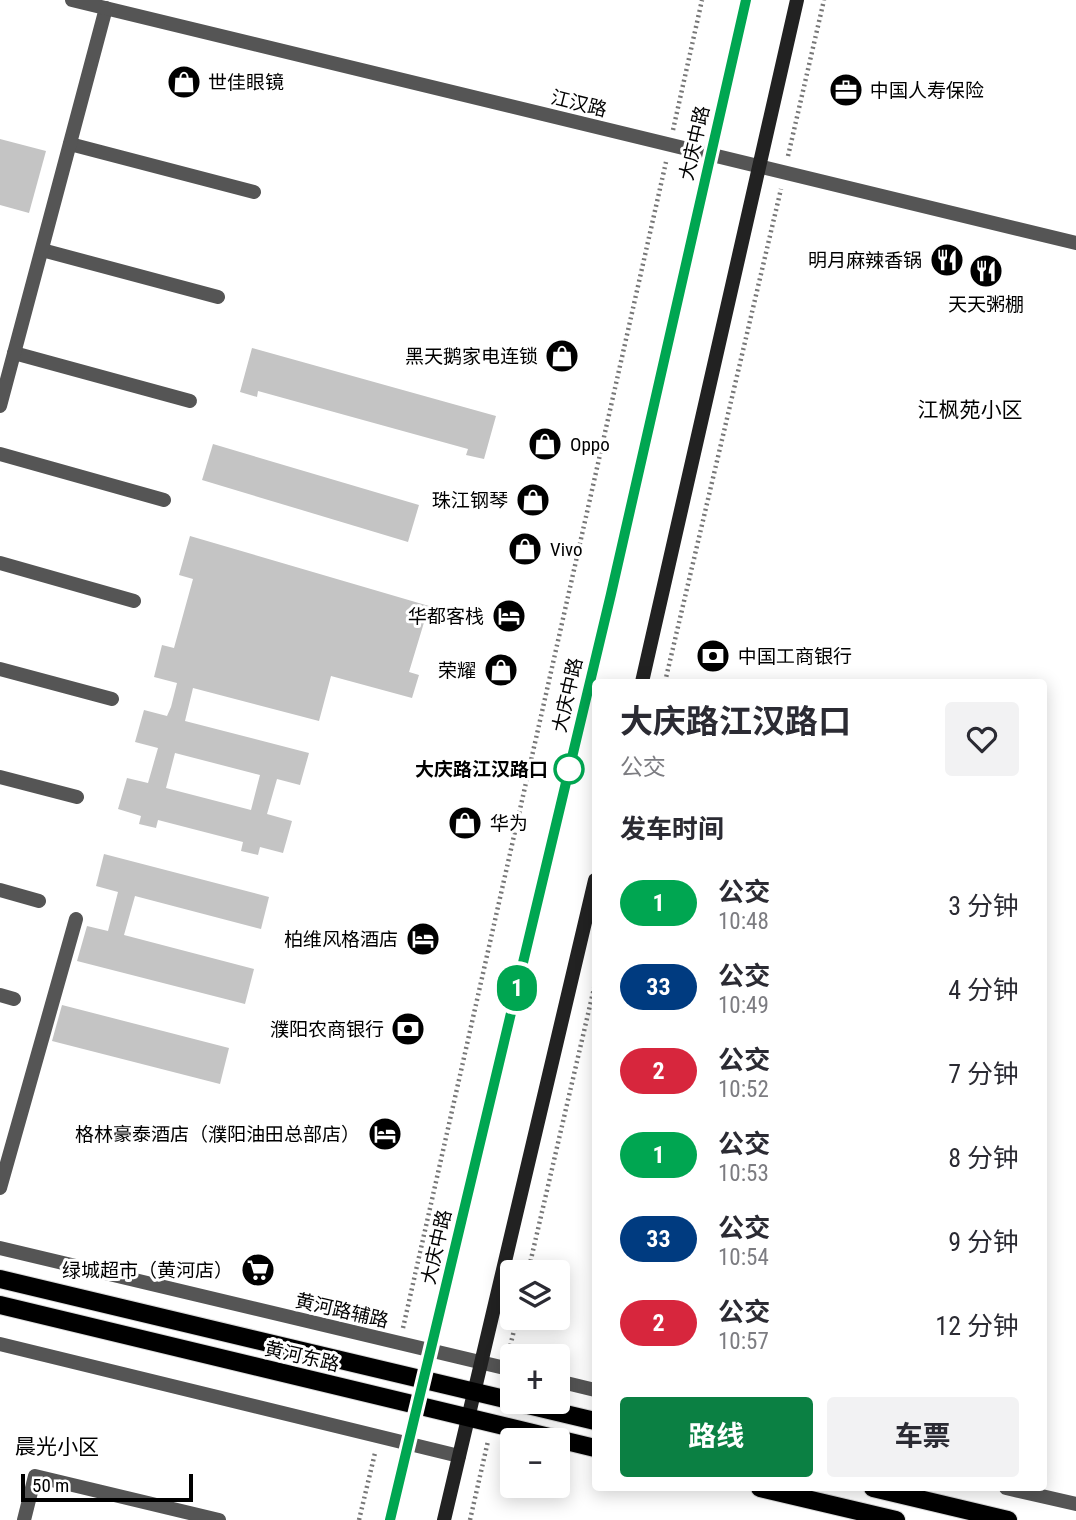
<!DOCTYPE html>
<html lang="zh">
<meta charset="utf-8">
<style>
body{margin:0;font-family:"Roboto Condensed","Noto Sans SC",sans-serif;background:#f2f2f3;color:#2b2b33;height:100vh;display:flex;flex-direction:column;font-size:26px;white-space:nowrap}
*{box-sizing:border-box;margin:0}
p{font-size:23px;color:#7c7c81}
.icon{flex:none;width:38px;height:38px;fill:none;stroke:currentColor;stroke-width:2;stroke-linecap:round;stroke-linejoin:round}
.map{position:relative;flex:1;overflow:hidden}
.side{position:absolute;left:592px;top:679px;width:455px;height:812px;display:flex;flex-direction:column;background:#fff;border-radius:7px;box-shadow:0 4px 18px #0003}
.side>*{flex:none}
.badge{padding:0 14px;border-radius:23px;font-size:24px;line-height:46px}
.buttons{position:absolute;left:500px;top:1260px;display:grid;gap:14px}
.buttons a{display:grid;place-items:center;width:70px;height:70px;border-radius:7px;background:#fff;box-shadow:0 4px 18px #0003;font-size:35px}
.scale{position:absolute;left:21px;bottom:18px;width:172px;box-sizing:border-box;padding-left:7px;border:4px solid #000;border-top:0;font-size:19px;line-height:24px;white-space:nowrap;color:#000;-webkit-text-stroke:5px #fff;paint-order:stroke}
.map>.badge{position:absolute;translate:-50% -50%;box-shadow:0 0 0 4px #fff}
h2{padding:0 28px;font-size:26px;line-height:63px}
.round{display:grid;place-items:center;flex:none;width:74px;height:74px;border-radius:7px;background:#f2f2f3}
.overview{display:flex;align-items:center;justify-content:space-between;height:119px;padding:0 28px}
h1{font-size:33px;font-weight:700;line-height:52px}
.button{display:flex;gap:14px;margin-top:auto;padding:14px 28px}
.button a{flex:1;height:80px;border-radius:7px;background:#0b8043;color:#fff;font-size:28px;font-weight:700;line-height:80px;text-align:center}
.button a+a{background:#f2f2f3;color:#2b2b33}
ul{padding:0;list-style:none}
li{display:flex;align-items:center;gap:21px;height:84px;padding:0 28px}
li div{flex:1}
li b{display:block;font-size:26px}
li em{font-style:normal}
li .badge{min-width:77px;font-weight:700;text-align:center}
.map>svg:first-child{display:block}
.building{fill:#c4c4c4;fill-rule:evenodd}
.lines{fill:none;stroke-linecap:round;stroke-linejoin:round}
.primary-casing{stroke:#dbdbdb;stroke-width:20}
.path{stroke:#777;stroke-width:4.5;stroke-dasharray:2 3.5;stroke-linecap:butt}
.service{stroke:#555;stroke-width:14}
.minor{stroke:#555;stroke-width:14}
.tertiary{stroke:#555;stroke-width:14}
.secondary{stroke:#222;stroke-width:14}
.primary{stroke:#000;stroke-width:18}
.line-casing{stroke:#fff;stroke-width:16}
.line{stroke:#00a651;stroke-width:10}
.stop-dot{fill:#fff;stroke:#00a651;stroke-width:3.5}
.labels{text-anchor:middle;stroke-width:6;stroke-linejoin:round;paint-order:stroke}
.poi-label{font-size:19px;fill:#000;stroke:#fff;text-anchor:end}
.street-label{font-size:19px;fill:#000;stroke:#fff}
.stop-label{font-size:19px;font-weight:bold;fill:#000;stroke:#fff;text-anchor:end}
.neighbourhood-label{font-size:21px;fill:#000;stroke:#fff}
</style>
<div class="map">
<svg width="1076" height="1520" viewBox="0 0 1076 1520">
<rect width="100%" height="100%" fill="#fff"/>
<g class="building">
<polygon points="0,139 46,151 29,213 0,205"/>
<polygon points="252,348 496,416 484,459 466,455 468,449 258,391 257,397 240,392"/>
<polygon points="213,444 419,505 408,542 202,480"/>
<path d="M190,536L429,606L409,672L419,675L412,698L331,676L319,721L193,688L185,721L309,753L300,785L277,779L267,814L292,821L283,853L260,847L258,855L241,851L243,842L158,820L156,828L139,824L141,816L118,809L127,778L148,783L158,748L135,742L144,710L167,716L171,707L177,683L154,677L162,645L174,648L193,579L179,575ZM175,753L260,775L251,810L166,788Z"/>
<polygon points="104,854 269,897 261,929 135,896 124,935 254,969 245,1004 77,961 87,926 108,931 118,892 96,886"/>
<polygon points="62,1005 229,1048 220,1084 52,1041"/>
</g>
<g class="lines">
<defs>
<g id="primary">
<polyline points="0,1279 513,1401"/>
<polyline points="0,1305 595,1448"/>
<polyline points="515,1402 595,1421"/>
<polyline points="760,1488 896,1520"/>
<polyline points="873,1488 1008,1520"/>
</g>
</defs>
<use href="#primary" class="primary-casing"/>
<g class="path">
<polyline points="673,130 702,0"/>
<polyline points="788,156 824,0"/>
<polyline points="665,682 781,189"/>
<polyline points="528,1272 595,984"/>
<polyline points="403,1328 666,162"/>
<polyline points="509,1351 517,1318"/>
<polyline points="359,1520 375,1453"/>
<polyline points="470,1520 488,1441"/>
</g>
<g class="service">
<polyline points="0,1188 76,919"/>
<polyline points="0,1248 513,1370"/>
<polyline points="0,1344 459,1456"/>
<polyline points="558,1381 595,1390"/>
<polyline points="1006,1488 1076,1504"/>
<polyline points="24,1520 35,1476 219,1520"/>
</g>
<g class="minor">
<polyline points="70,144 254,192"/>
<polyline points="42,250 218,297"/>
<polyline points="14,353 190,401"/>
<polyline points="0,406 106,8"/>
<polyline points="0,454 164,500"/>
<polyline points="0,563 134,601"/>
<polyline points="0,669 112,699"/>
<polyline points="0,777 77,797"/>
<polyline points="0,890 39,901"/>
<polyline points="0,995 14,999"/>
</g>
<polyline class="tertiary" points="72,0 1076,243"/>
<g class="secondary">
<polyline points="642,682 797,0"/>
<polyline points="390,1520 611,594 746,0"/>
<polyline points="444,1520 595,880"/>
</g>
<use href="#primary" class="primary"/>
</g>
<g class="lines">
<defs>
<polyline id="line" points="390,1520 611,594 746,0"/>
</defs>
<use href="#line" class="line-casing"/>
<use href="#line" class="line"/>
</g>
<defs>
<symbol id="shop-disc" viewBox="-11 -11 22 22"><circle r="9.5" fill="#000" stroke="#fff"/><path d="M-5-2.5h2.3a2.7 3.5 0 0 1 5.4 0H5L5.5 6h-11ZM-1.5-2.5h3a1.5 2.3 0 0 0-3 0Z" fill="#fff"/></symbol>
<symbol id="office-disc" viewBox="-11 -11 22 22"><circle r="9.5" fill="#000" stroke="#fff"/><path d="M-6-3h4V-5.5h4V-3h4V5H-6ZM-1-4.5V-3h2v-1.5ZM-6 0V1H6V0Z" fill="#fff"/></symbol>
<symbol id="restaurant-disc" viewBox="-11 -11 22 22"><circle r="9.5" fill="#000" stroke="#fff"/><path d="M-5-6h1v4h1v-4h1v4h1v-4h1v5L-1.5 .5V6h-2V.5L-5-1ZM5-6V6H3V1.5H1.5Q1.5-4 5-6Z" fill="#fff"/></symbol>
<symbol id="hotel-disc" viewBox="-11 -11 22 22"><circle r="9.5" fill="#000" stroke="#fff"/><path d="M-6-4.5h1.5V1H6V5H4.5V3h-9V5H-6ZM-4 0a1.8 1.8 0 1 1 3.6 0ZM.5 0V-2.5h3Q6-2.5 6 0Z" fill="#fff"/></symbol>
<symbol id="bank-disc" viewBox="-11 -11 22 22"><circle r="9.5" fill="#000" stroke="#fff"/><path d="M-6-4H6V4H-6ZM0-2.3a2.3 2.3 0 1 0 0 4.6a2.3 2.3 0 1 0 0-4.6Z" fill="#fff"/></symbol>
<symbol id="supermarket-disc" viewBox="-11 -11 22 22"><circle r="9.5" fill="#000" stroke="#fff"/><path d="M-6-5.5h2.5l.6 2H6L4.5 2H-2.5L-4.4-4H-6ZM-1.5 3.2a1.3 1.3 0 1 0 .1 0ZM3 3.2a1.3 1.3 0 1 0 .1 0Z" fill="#fff"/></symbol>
</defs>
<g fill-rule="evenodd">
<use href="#shop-disc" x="165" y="63" width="38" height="38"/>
<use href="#office-disc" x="827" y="71" width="38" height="38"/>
<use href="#restaurant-disc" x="928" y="241" width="38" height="38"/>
<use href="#restaurant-disc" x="967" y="252" width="38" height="38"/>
<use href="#shop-disc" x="543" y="337" width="38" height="38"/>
<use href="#shop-disc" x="526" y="425" width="38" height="38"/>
<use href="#shop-disc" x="514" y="481" width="38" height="38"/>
<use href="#shop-disc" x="506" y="530" width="38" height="38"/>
<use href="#hotel-disc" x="490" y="597" width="38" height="38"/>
<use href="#bank-disc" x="694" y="637" width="38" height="38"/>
<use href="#shop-disc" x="482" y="651" width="38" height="38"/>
<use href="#shop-disc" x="446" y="804" width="38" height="38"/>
<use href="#hotel-disc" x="404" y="920" width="38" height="38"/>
<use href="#bank-disc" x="389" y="1010" width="38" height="38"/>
<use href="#hotel-disc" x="366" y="1115" width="38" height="38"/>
<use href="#supermarket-disc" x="239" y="1251" width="38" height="38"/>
</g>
<circle class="stop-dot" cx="569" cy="769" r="14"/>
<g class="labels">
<g class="poi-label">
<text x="208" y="89" text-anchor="start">世佳眼镜</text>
<text x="870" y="97" text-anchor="start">中国人寿保险</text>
<text x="922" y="267">明月麻辣香锅</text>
<text x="986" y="311" text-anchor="middle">天天粥棚</text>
<text x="538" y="363">黑天鹅家电连锁</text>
<text x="570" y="451" text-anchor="start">Oppo</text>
<text x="508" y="507">珠江钢琴</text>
<text x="550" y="556" text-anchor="start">Vivo</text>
<text x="484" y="623">华都客栈</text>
<text x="738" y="663" text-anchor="start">中国工商银行</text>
<text x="476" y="677">荣耀</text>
<text x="490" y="830" text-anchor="start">华为</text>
<text x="398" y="946">柏维风格酒店</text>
<text x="384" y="1036">濮阳农商银行</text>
<text x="360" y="1141">格林豪泰酒店（濮阳油田总部店）</text>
<text x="233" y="1277">绿城超市（黄河店）</text>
</g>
<g class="street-label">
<text transform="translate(579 103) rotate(14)" y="7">江汉路</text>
<text transform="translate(694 143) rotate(-77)" y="7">大庆中路</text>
<text transform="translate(567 695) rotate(-77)" y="7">大庆中路</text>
<text transform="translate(436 1247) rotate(-77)" y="7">大庆中路</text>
<text transform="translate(342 1310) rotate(13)" y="7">黄河路辅路</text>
<text transform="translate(302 1356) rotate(13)" y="7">黄河东路</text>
</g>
<g class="stop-label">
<text x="548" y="776">大庆路江汉路口</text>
</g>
<g class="neighbourhood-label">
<text x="970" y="417">江枫苑小区</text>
<text x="57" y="1454">晨光小区</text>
</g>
</g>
</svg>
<div class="buttons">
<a><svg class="icon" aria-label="layers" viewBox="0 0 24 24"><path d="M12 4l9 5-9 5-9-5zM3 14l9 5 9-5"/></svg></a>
<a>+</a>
<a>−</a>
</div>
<div class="scale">50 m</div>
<b class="badge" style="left:517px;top:988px;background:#00a651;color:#fff">1</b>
<section class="side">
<div class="overview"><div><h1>大庆路江汉路口</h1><p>公交</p></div><a class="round"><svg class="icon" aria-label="heart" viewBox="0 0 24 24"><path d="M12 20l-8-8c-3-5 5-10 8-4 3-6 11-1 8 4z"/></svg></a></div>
<h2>发车时间</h2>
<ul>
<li><span class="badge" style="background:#00a651;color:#fff">1</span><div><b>公交</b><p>10:48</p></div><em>3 分钟</em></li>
<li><span class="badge" style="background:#003b80;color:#fff">33</span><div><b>公交</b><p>10:49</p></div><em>4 分钟</em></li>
<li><span class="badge" style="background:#d7263d;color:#fff">2</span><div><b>公交</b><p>10:52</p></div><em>7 分钟</em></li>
<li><span class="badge" style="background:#00a651;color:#fff">1</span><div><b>公交</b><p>10:53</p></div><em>8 分钟</em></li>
<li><span class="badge" style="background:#003b80;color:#fff">33</span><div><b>公交</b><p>10:54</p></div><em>9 分钟</em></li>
<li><span class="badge" style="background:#d7263d;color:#fff">2</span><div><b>公交</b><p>10:57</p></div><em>12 分钟</em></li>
</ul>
<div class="button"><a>路线</a><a>车票</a></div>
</section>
</div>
